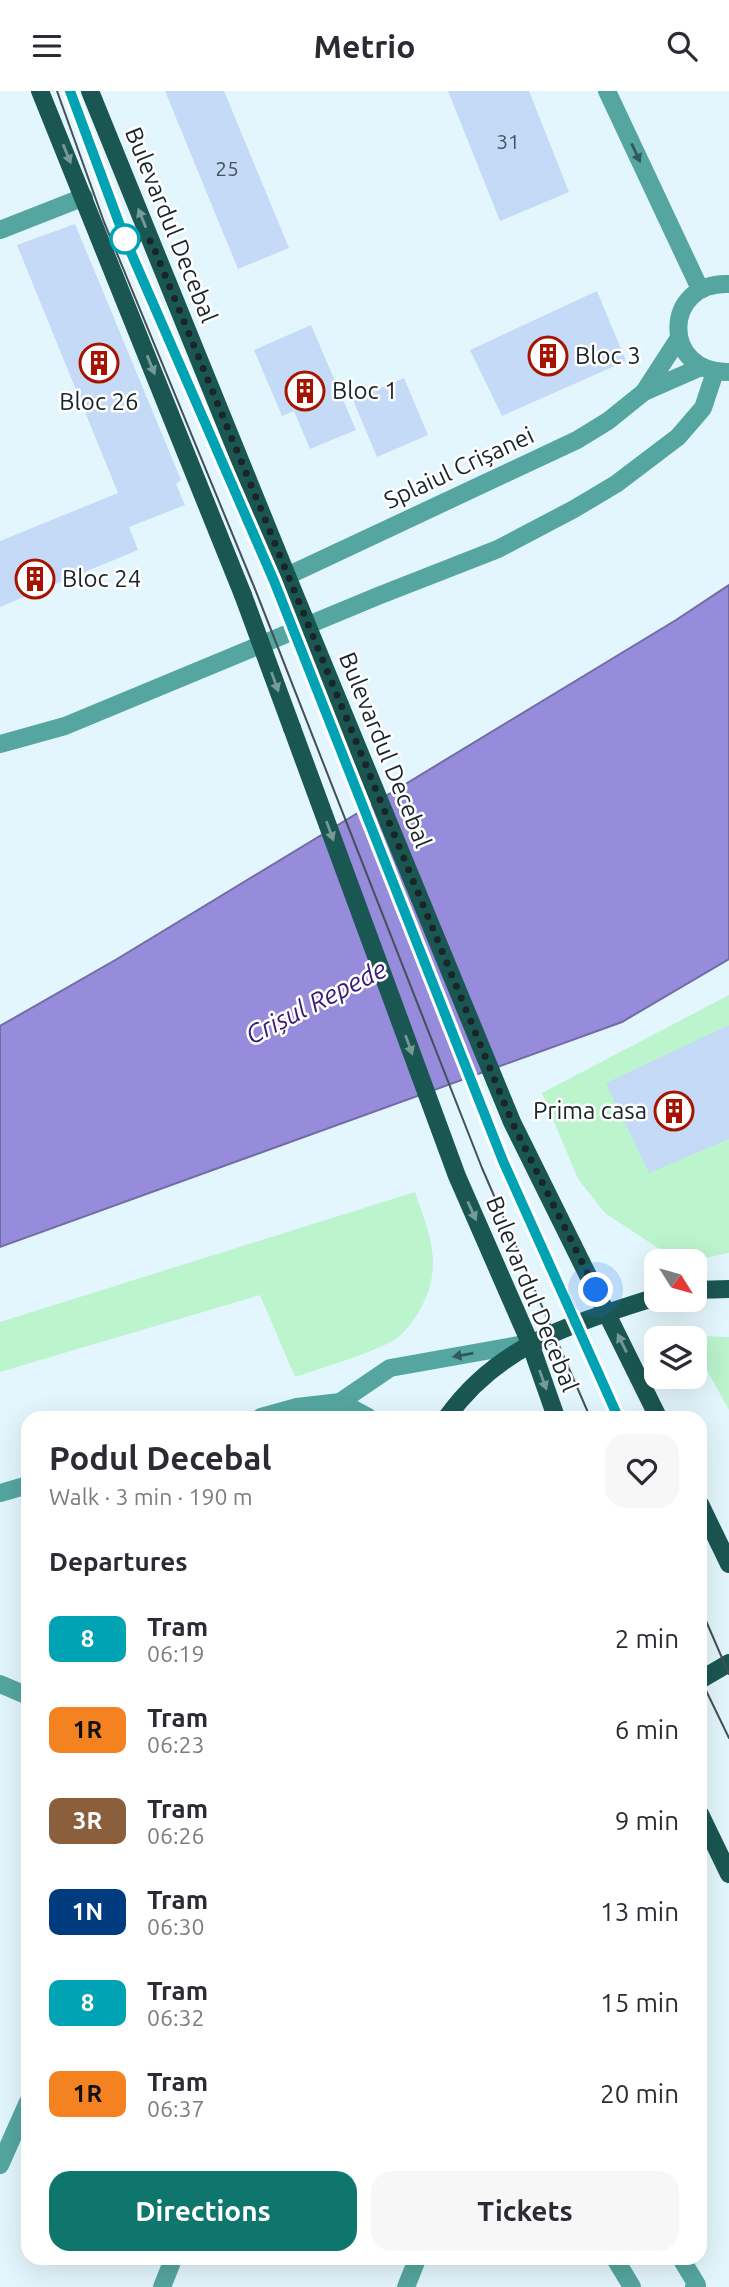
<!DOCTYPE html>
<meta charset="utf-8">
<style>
body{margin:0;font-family:Ubuntu,sans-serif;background:#f7f7f7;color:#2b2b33;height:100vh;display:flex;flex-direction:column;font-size:26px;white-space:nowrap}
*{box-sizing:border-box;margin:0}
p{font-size:23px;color:#7c7c81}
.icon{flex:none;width:38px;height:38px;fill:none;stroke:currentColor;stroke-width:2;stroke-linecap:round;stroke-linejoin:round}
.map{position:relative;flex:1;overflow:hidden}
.panel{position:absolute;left:21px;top:1320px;width:686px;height:854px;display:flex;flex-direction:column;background:#fff;border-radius:21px;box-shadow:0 7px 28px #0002}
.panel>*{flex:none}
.badge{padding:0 14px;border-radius:10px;font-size:24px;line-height:46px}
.needle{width:46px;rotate:127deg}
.buttons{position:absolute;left:644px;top:1158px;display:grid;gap:14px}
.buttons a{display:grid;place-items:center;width:63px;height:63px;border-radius:14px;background:#fff;box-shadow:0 7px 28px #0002;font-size:35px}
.you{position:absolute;width:35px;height:35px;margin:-18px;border:5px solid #fff;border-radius:50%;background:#1a73e8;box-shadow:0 0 0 10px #1a73e833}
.map>.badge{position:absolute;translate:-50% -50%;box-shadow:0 0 0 4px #fff}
h2{padding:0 28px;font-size:26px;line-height:63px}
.round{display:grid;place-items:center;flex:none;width:74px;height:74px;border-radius:21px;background:#f7f7f7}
.overview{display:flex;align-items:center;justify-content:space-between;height:119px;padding:0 28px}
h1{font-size:33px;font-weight:600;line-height:52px}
.primary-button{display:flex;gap:14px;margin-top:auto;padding:14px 28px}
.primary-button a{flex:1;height:80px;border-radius:21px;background:#0f766e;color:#fff;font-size:28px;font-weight:600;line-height:80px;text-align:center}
.primary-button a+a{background:#f7f7f7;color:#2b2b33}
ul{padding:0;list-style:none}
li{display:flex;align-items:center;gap:21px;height:91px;padding:0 28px}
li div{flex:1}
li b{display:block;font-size:26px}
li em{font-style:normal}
li .badge{min-width:77px;font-weight:700;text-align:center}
header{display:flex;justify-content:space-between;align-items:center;height:91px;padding:0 28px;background:#fff;font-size:32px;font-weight:600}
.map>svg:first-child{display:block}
.green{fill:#bcf4ce}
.water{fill:#978bdc;stroke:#716ca6;stroke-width:2}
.building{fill:#c4daf7}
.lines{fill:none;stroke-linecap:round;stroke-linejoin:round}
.minor{stroke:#55a6a0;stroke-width:18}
.major{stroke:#1b5752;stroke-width:18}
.tram{stroke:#435055;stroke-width:2}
.major-bridge{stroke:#1b5752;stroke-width:18}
.oneway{fill:#315959}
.oneway2{fill:#769a97}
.line-casing{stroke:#fff;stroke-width:16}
.line{stroke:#00a3b4;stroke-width:10}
.walk{stroke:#192529;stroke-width:7;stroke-dasharray:0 12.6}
.stop-dot{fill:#fff;stroke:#00a3b4;stroke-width:3.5}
.labels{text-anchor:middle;stroke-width:5;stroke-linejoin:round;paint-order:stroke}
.number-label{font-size:21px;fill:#44525c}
.street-label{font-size:24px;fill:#192529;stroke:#fff}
.poi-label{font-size:24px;fill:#192529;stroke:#fff;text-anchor:start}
.water-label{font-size:26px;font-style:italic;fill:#381a79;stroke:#fff}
</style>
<header><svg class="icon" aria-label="menu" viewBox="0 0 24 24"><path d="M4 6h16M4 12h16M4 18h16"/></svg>Metrio<svg class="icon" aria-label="search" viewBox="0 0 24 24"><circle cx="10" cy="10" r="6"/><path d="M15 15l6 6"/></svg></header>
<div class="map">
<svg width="729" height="2196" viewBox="0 0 729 2196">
<rect width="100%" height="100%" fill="#e4f6fd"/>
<g class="green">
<polygon points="729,904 729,1162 696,1169 658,1157 605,1122 578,1088 542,1002"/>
<path d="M415,1101C431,1148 445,1177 417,1224C411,1233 401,1246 391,1251C361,1266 326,1275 295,1286L260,1204L0,1281V1231Z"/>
<polygon points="703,1245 729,1246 729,1319 695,1258 695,1248 688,1247"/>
</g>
<polygon class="water" points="729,494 729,868 622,931 0,1156 0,935 117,868 676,529"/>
<g class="building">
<polygon points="165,0 224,0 289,157 238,178"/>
<polygon points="448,0 529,0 569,101 500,130"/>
<polygon points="75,133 181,389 176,393 185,414 129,436 138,459 0,516 0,450 118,402 17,154"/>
<polygon points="597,200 626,270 502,325 470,259"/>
<polygon points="311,234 356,339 310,358 294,320 282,325 254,259"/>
<polygon points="404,287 428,344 377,366 353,309"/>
<polygon points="729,934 729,1048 649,1082 606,992"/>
</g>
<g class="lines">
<g class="minor">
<polyline points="607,0 700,198"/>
<polyline points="0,139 84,106"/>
<path d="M729,193C662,190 661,283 729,281"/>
<polyline points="644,301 679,247"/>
<polyline points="287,485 577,349 608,330 644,301 701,276"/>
<polyline points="0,653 65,635 378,505 498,458 574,418 616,393 678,346 703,317 715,281"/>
<polyline points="340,1311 368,1326"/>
<polyline points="261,1326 297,1316 340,1311 390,1277 530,1252"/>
<polyline points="0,1402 28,1394"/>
<polyline points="0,1593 28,1605"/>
<polyline points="0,2074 28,2011"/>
<polyline points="614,2166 632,2196"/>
<polyline points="680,2166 697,2194 694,2196"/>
<polyline points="162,2196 174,2166"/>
<polyline points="406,2196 418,2166"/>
</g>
<g class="major">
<polyline points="40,0 243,504"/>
<polyline points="90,0 287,485"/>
<polyline points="340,614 512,1031 658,1326"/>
<polyline points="292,637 457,1085 530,1252 556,1326"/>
<polyline points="695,1199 729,1198"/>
<path d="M447,1326C500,1252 573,1233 656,1206"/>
<polyline points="700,1413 729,1473"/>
<polyline points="700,1589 729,1572"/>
<polyline points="700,1723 729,1783"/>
</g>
<g class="tram">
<polyline points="57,0 104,131 255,498 482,1077 590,1326"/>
<polyline points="69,0 125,148 274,490 503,1070 618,1326"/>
<polyline points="700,1516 729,1583"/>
<polyline points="700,1587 729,1647"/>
</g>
<g class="major-bridge">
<polyline points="287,485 340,614"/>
<polyline points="243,504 292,637"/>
</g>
</g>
<defs><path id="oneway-solid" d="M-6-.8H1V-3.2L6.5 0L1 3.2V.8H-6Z" transform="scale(1.75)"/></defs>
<g class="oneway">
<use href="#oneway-solid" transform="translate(636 62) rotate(65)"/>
<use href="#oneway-solid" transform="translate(463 1264) rotate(170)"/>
</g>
<g class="oneway2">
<use href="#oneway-solid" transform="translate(67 63) rotate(68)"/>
<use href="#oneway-solid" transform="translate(142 127) rotate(-112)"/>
<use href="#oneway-solid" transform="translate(151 274) rotate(68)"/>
<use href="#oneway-solid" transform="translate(275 591) rotate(70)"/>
<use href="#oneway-solid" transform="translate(330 740) rotate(70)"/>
<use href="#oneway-solid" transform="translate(409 954) rotate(70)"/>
<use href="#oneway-solid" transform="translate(472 1120) rotate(66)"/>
<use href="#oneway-solid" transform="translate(622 1252) rotate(-116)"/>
<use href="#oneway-solid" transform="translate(543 1289) rotate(70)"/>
</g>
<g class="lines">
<defs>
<polyline id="line" points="70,0 125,148 274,490 503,1070 618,1326"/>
</defs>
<use href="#line" class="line-casing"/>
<use href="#line" class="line"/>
<polyline class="walk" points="125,148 151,150 512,1031 596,1199"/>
</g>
<defs>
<symbol id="building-ring" viewBox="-11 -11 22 22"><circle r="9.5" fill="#fff" stroke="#a61300" stroke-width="1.5"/><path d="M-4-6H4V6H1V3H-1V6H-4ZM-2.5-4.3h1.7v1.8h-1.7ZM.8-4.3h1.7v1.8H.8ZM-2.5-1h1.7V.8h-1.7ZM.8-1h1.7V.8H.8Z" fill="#a61300"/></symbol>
</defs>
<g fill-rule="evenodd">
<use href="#building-ring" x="526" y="243" width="44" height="44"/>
<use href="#building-ring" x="77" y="250" width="44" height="44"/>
<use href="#building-ring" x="283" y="278" width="44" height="44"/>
<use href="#building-ring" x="13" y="466" width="44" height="44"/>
<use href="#building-ring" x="652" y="998" width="44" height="44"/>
</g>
<circle class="stop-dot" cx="125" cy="148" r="14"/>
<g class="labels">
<g class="number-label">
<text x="508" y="58">31</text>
<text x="227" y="85">25</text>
</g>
<g class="street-label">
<text transform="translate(171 134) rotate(68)" y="8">Bulevardul Decebal</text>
<text transform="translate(459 377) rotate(-25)" y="8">Splaiul Crișanei</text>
<text transform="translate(385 659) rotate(68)" y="8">Bulevardul Decebal</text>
<text transform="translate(532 1203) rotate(68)" y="8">Bulevardul Decebal</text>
</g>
<g class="poi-label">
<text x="575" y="273">Bloc 3</text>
<text x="332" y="308">Bloc 1</text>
<text x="99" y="319" text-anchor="middle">Bloc 26</text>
<text x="62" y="496">Bloc 24</text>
<text x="647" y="1028" text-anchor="end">Prima casa</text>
</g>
<g class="water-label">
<text transform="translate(316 911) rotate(-27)" y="9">Crișul Repede</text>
</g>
</g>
</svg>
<div class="buttons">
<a><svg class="needle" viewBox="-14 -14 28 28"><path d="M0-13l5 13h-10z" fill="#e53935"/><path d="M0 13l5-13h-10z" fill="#7c7c81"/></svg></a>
<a><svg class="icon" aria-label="layers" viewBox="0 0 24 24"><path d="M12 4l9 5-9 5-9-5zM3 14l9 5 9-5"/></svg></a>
</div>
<div class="you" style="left:596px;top:1199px"></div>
<section class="panel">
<div class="overview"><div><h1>Podul Decebal</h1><p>Walk · 3 min · 190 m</p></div><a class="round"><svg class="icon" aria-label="heart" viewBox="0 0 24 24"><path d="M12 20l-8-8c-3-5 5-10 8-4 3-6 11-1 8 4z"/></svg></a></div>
<h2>Departures</h2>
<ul>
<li><span class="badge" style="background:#00a3b4;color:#fff">8</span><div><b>Tram</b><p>06:19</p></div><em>2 min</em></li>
<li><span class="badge" style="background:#f58220;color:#111">1R</span><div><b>Tram</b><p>06:23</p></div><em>6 min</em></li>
<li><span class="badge" style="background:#8b5e3c;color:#fff">3R</span><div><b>Tram</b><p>06:26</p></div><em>9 min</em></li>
<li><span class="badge" style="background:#003b80;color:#fff">1N</span><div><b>Tram</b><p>06:30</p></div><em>13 min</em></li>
<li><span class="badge" style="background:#00a3b4;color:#fff">8</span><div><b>Tram</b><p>06:32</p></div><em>15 min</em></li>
<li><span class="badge" style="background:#f58220;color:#111">1R</span><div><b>Tram</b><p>06:37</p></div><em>20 min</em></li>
</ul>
<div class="primary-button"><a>Directions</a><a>Tickets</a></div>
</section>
</div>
